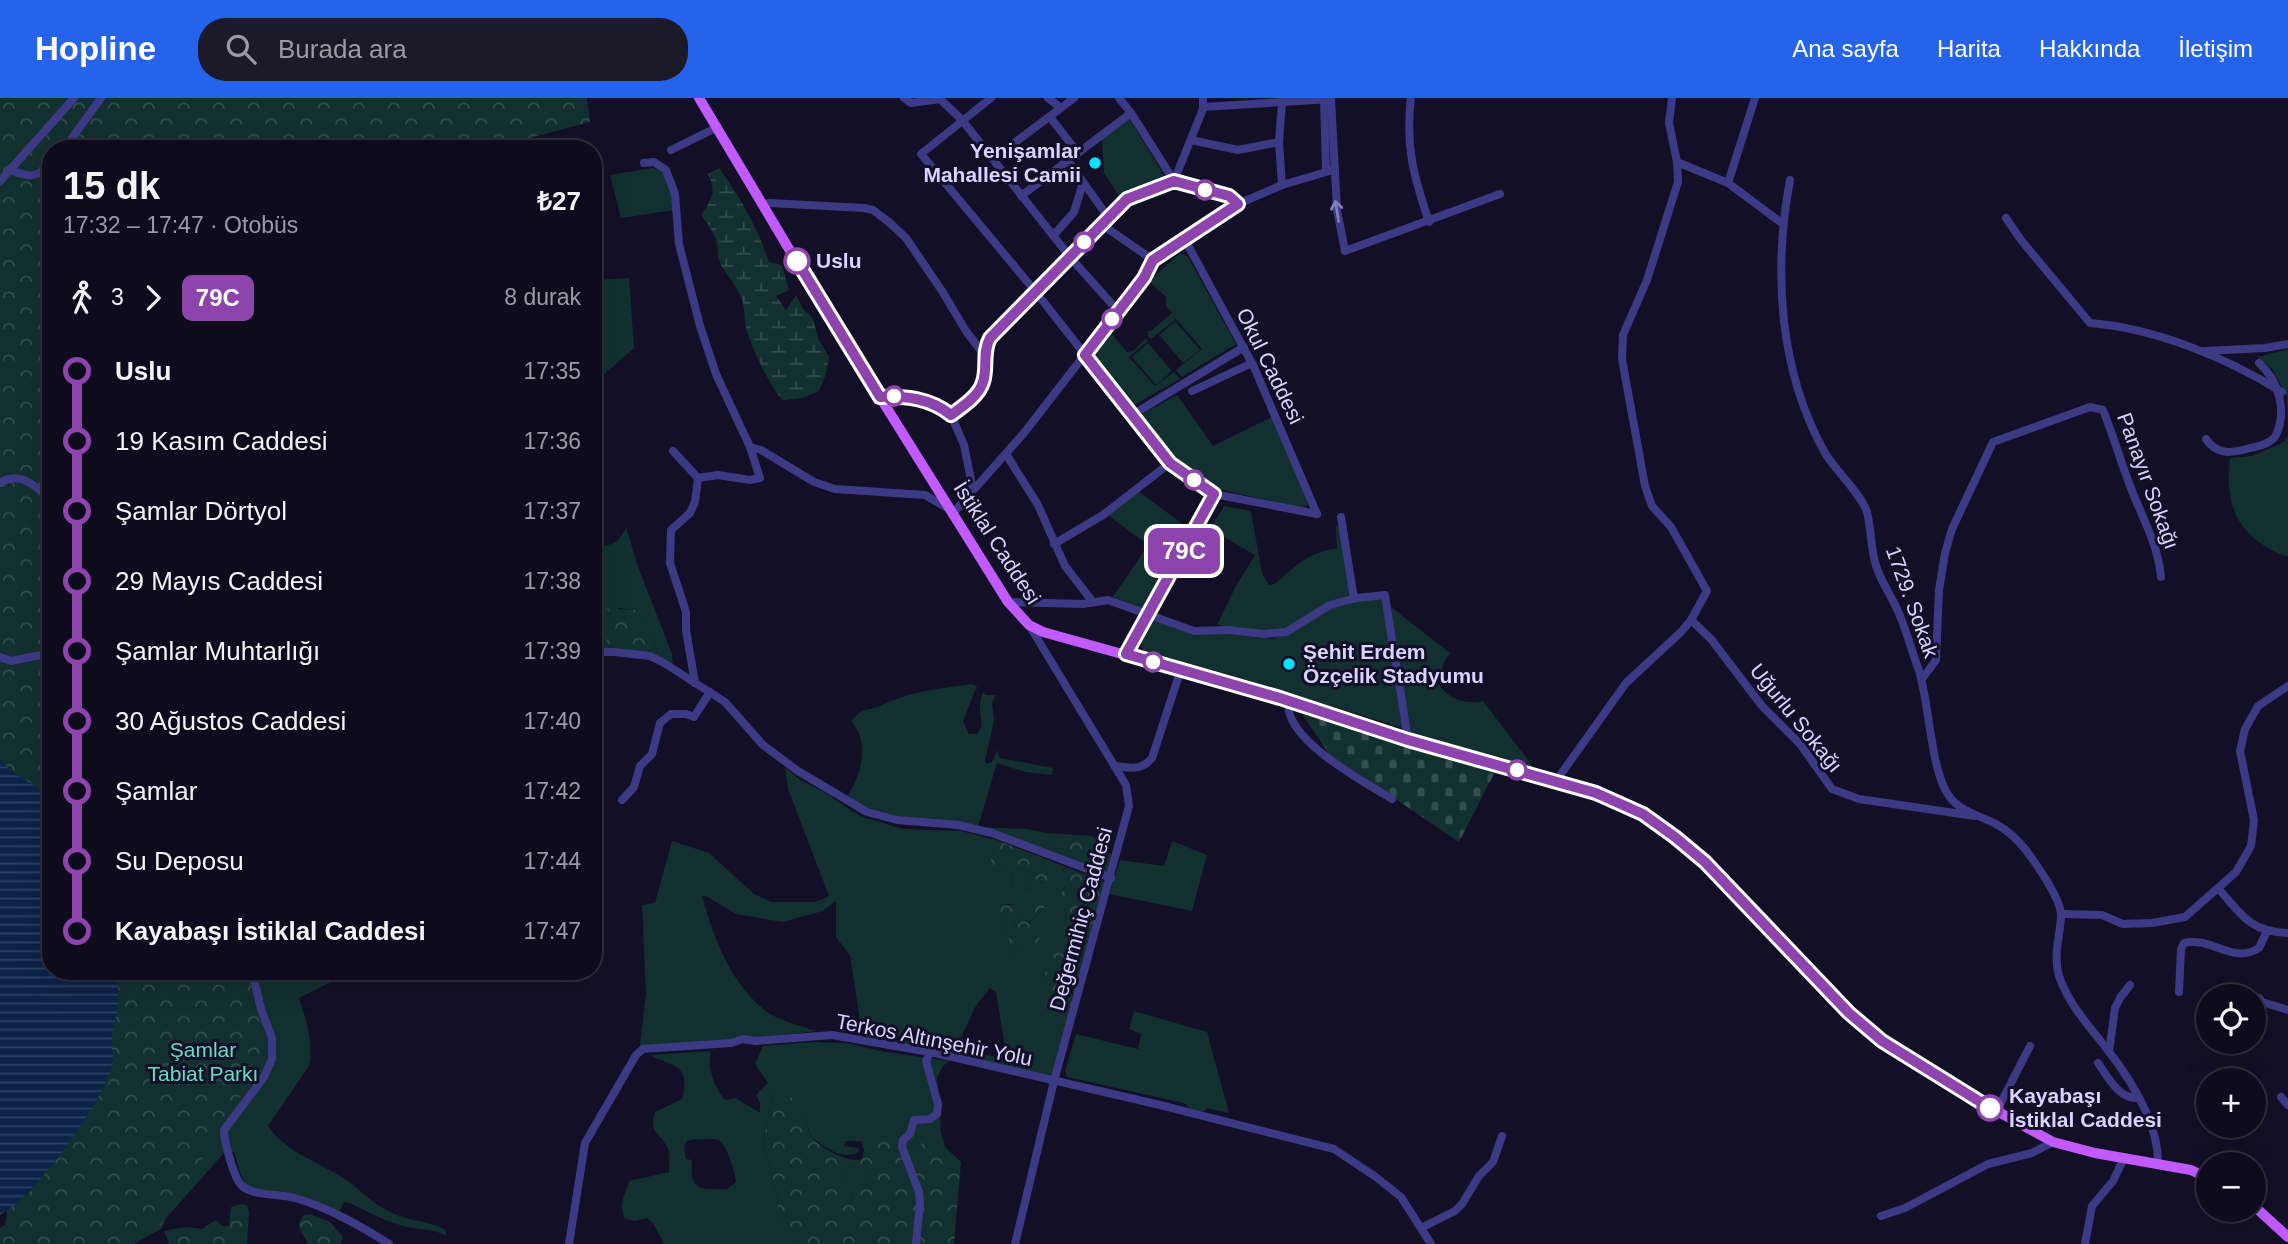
<!DOCTYPE html>
<html lang="tr">
<meta charset="utf-8">
<style>
body{margin:0;font-family:Helvetica,sans-serif;background:#1c1929;color:#f1f3f6;height:100vh;display:flex;flex-direction:column;font-size:26px;white-space:nowrap}
*{box-sizing:border-box;margin:0}
p{font-size:23px;color:#9b9ba3}
.icon{flex:none;width:38px;height:38px;fill:none;stroke:currentColor;stroke-width:2;stroke-linecap:round;stroke-linejoin:round}
.map{position:relative;flex:1;overflow:hidden}
.drawer{position:absolute;left:42px;top:42px;width:560px;height:840px;display:flex;flex-direction:column;background:#0e0b1c;border-radius:28px;box-shadow:0 7px 28px #0002,0 0 0 2px #2e2b3b}
.drawer>*{flex:none}
.badge{padding:0 14px;border-radius:10px;font-size:24px;line-height:46px}
.tools{position:absolute;left:2196px;top:886px;display:grid;gap:14px}
.tools a{display:grid;place-items:center;width:70px;height:70px;border-radius:50%;background:#0e0b1c;box-shadow:0 7px 28px #0002,0 0 0 2px #2e2b3b;font-size:35px}
.map>.badge{position:absolute;translate:-50% -50%;box-shadow:0 0 0 4px #fff}
.legs{display:flex;align-items:center;gap:10px;height:77px;padding:0 21px;font-size:23px}
.legs p{margin-inline-start:auto}
.head{display:flex;align-items:center;justify-content:space-between;height:119px;padding:0 21px}
h1{font-size:38px;font-weight:600;line-height:52px}
ul{padding:0 21px;list-style:none}
li{display:flex;align-items:center;gap:24px;height:70px;font-size:26px}
li i{display:grid;place-items:center;width:10px;height:100%;margin:0 9px;background:currentColor}
li i::after{content:'';width:18px;height:18px;margin:-9px;border:5px solid;border-radius:50%;background:#0e0b1c}
li p{margin-inline-start:auto}
li:first-child i{background:linear-gradient(#0000 50%,currentColor 0)}
li:last-child i{background:linear-gradient(currentColor 50%,#0000 0)}
header{display:flex;align-items:center;gap:42px;box-sizing:border-box;height:98px;padding:0 35px;background:#2563eb;color:#fff}
header strong{font-size:33px}
nav{display:flex;gap:38px;margin-inline-start:auto;font-size:24px}
.search{width:490px;height:63px;background:#1c1929;display:flex;align-items:center;gap:18px;box-sizing:border-box;padding:0 24px;border-radius:28px;color:#9b9ba3;font-size:26px}
.map>svg:first-child{display:block}
.green{fill:#12302f;fill-rule:evenodd}
.forest{fill:url(#forest-crowns);fill-rule:evenodd}
.wetland{fill:url(#wetland-marsh)}
.cemetery{fill:url(#cemetery-stones)}
.water{fill:url(#water-rules)}
.lines{fill:none;stroke-linecap:round;stroke-linejoin:round}
.minor{stroke:#3d3a85;stroke-width:8}
.major{stroke:#c25bff;stroke-width:10}
.oneway{stroke:#837fbc}
.line-1-casing{stroke:#fff;stroke-width:16}
.line-1{stroke:#8e44ad;stroke-width:10}
.poi-dot{fill:#00e5ff;stroke:#130f26;stroke-width:2.5}
.stop-1-dot{fill:#fff;stroke:#8e44ad;stroke-width:3.5}
.labels{text-anchor:middle;stroke-width:6;stroke-linejoin:round;paint-order:stroke}
.poi-label{font-size:21px;font-weight:bold;fill:#d9d4ff;stroke:#130f26;text-anchor:end}
.stop-label{font-size:21px;font-weight:bold;fill:#d9d4ff;stroke:#130f26;text-anchor:start}
.street-label{font-size:21px;fill:#d9d4ff;stroke:#130f26}
.park-label{font-size:21px;fill:#5fe0c0;stroke:#130f26}
</style>
<header>
<strong>Hopline</strong>
<div class="search"><svg class="icon" aria-label="search" viewBox="0 0 24 24"><circle cx="10" cy="10" r="6"/><path d="M15 15l6 6"/></svg>Burada ara</div>
<nav><a>Ana sayfa</a><a>Harita</a><a>Hakkında</a><a>İletişim</a></nav>
</header>
<div class="map">
<svg width="2288" height="1146" viewBox="0 0 2288 1146">
<defs>
<pattern id="forest-crowns" width="20" height="18" patternUnits="userSpaceOnUse" patternTransform="scale(1.75)"><rect width="20" height="18" fill="#12302f"/><path d="M2 6a3 3 0 1 1 6 0M12 15a3 3 0 1 1 6 0" fill="none" stroke="#344d4e"/></pattern>
<pattern id="wetland-marsh" width="20" height="14" patternUnits="userSpaceOnUse" patternTransform="scale(1.75)"><rect width="20" height="14" fill="#12302f"/><path d="M1 5h8M5 5V1M11 12h8M15 12V8" fill="none" stroke="#344d4e"/></pattern>
<pattern id="cemetery-stones" width="16" height="16" patternUnits="userSpaceOnUse" patternTransform="scale(1.75)"><rect width="16" height="16" fill="#12302f"/><path d="M2 7V4a2 2 0 0 1 4 0v3zM10 15v-3a2 2 0 0 1 4 0v3z" fill="#344d4e"/></pattern>
<pattern id="water-rules" width="6" height="5" patternUnits="userSpaceOnUse" patternTransform="scale(1.75)"><rect width="6" height="5" fill="#0c2248"/><path d="M0 2.5h6" fill="none" stroke="#2f4163"/></pattern>
</defs>
<rect width="100%" height="100%" fill="#130f26"/>
<g class="green">
<polygon points="1129,20 1166,81 1120,100 1104,75 1102,41"/>
<path d="M652,70C671,73 671,96 675,112L621,120L610,77Z"/>
<polygon points="1180,155 1188,159 1236,246 1182,279 1176,272 1202,251 1176,221 1151,241 1148,238 1148,233 1151,233 1172,215 1166,208 1166,199 1149,183"/>
<polygon points="629,180 634,250 593,286 593,182"/>
<polygon points="1175,223 1200,252 1183,265 1159,237"/>
<path d="M1111,235L1127,254L1133,253L1146,240L1148,243L1129,259L1155,288L1174,274L1180,281L1134,307L1095,257C1095,247 1104,241 1111,235Z"/>
<polygon points="1148,245 1172,273 1156,287 1132,259"/>
<path d="M2288,251V459C2239,441 2224,410 2230,360L2252,358L2284,344L2288,338L2287,298L2272,271L2258,259Z"/>
<polygon points="1177,297 1213,348 1272,319 1309,403 1308,407 1302,410 1218,391 1177,361 1140,317"/>
<polygon points="1138,393 1192,433 1142,511 1113,499 1148,447 1108,417"/>
<path d="M1224,408L1251,413L1262,476L1269,487L1275,486C1294,469 1311,452 1337,451L1336,428H1345L1356,497L1293,527L1273,534L1217,527L1236,488L1255,457L1210,431Z"/>
<path d="M626,429L637,466L672,556L673,570L654,557L657,554L653,538L637,512L608,509C612,520 607,541 607,553L593,554V441L602,444L604,448C616,446 622,440 626,429Z"/>
<polygon points="1382,500 1402,630 1224,575 1149,557 1141,549 1142,539 1152,521 1190,536 1206,537 1216,535 1272,541 1295,533 1329,511 1346,505"/>
<path d="M1391,509L1450,555L1444,564L1438,585C1448,601 1465,607 1483,603L1535,671L1488,662L1410,640Z"/>
<path d="M971,586L977,588L963,623L969,636H977L982,628C980,616 978,606 983,594L986,597H995L992,606L994,622L985,663L987,666L992,664L997,652L1000,660L1053,670L1052,677L1025,674L997,665L978,729L1026,731L1047,735L1056,748L1061,761L994,735L879,720L846,700C861,678 871,645 851,623C866,607 864,615 880,608C910,593 938,591 971,586Z"/>
<path d="M785,669L799,681L824,694L860,718L903,731L961,733L997,742L991,760L1001,776L1005,770L1012,771L1013,796L1022,791L1031,792L1024,784L1025,778L1036,780L1044,785L1050,777L1042,772L1043,760L1066,769L1062,772L1065,788L1058,798C1067,810 1068,827 1060,840L1065,862L1063,871L1043,877L1050,890L1053,902L1073,904C1071,884 1078,873 1087,856L1053,979L868,943L857,937L859,917L850,857L836,839V803L823,813L783,824L736,816L706,798H702C713,838 729,881 761,909C775,922 798,927 816,933C757,942 697,939 639,956L646,894L642,807L655,805L672,743L709,755L754,796L771,804H815L829,798L788,691ZM1045,795L1047,807L1028,826L1036,828L1021,855L1023,850L1020,846L1017,847L1012,858C1008,850 1010,843 1008,835C1005,823 1000,823 1000,807L1013,806V812L1007,820L1010,832H1013L1017,817L1027,821ZM990,890L996,894L1007,961L956,951L975,909Z"/>
<polygon points="1172,743 1207,757 1192,813 1109,796 1120,762 1164,768"/>
<path d="M114,873H341L335,882L299,900C306,921 314,946 309,968L268,1028C288,1056 321,1065 348,1083C363,1094 375,1108 392,1115C409,1123 428,1123 444,1131L447,1138C434,1131 422,1132 408,1129C388,1125 368,1114 350,1105L344,1104L340,1112L342,1118L286,1100C273,1103 254,1097 245,1086C241,1081 237,1062 234,1054H225L167,1119L161,1131L134,1146H127L7,1112L29,1094L69,1044L117,880Z"/>
<path d="M1134,913L1207,934L1229,1015L1207,1010L1205,1013C1195,1013 1190,1012 1184,1005L1067,979L1065,973L1076,936L1138,951L1141,936L1129,931Z"/>
<path d="M811,944L847,945L885,954L950,963L943,968L937,979L941,1035L946,1052L938,1044L915,1049L909,1056H902L865,1037L861,1043H845L844,1048L858,1050L859,1054C841,1063 825,1049 811,1039L805,1018L773,993L763,1045L769,1066L770,1078L778,1098L776,1123L797,1146H664L653,1125L647,1120L635,1123L625,1121C618,1106 625,1098 629,1083L669,1074C669,1066 670,1057 668,1050C661,1035 648,1036 655,1014L682,1001C691,967 675,969 649,957L711,953C707,970 714,989 725,1002L736,1000L760,1015V1005L756,997L768,985L755,966L763,948ZM695,1041C702,1042 713,1040 718,1042C727,1046 735,1075 736,1084L727,1091C700,1092 689,1093 692,1062L686,1061L684,1048L687,1043Z"/>
<polygon points="846,1067 867,1072 868,1083 853,1093 850,1107 842,1109 844,1087 839,1077"/>
</g>
<g class="forest">
<polygon points="0,0 587,0 590,24 511,45 505,51 51,51 51,702 35,688 12,674 0,661"/>
<polygon points="610,504 619,511 637,512 653,538 657,554 654,557 607,553 607,534 610,515 605,507"/>
<polygon points="1047,735 1092,738 1098,741 1101,749 1113,758 1109,776 1061,761 1056,748"/>
<path d="M997,742L1043,760L1042,772L1054,778L1050,786C1041,785 1035,779 1025,778L1024,784L1032,792L1022,791L1013,797L1012,772L1005,770L1001,776L999,786L993,787L991,760Z"/>
<path d="M1066,769L1107,785L1087,856L1074,879L1071,889L1074,910L1067,913L1064,905L1053,902L1050,890L1043,877L1048,871L1063,870L1065,862L1054,860L1048,847C1068,835 1071,818 1058,798L1065,789L1060,786L1058,779Z"/>
<path d="M1045,794H1050L1053,806L1047,807L1028,825L1043,829L1037,847L1020,856L1023,850L1020,846L1017,847L1012,858C1007,851 1010,844 1008,835C1005,823 1000,824 1000,807H1018L1007,820L1011,823L1010,832H1013L1017,817L1027,821C1028,811 1039,803 1045,794Z"/>
<polygon points="114,873 247,873 266,951 252,981 160,1129 134,1146 0,1146 0,1130 5,1127 7,1112 29,1094 69,1044 86,1020 105,986 114,964 111,944 119,901"/>
<path d="M778,987C789,996 801,1007 806,1021C808,1026 808,1032 810,1037C816,1048 849,1066 862,1061L864,1052L861,1043L865,1037L873,1036L890,1041L893,1052C916,1062 919,1035 939,1045C946,1049 954,1058 961,1064L954,1146H797L783,1134L776,1123L778,1098L770,1078L769,1066L763,1045L773,993ZM846,1067L867,1072L868,1083L853,1093L850,1106L843,1108L844,1087L839,1077Z"/>
<polygon points="241,1106 247,1107 249,1115 247,1146 169,1146 164,1133 186,1129 202,1131 216,1122 222,1128 229,1128 231,1109"/>
<path d="M310,1116L330,1124L343,1139L341,1146H308C304,1135 293,1129 304,1117Z"/>
</g>
<path class="wetland" d="M719,70C741,100 757,129 769,164L782,167L789,192L776,198L786,212L796,197L803,211L812,219L819,242L829,259L826,276L819,293L803,300L783,302C771,291 750,247 746,230C744,219 745,210 741,199C735,184 723,174 719,162C717,156 718,151 717,146C715,135 707,125 701,117C712,102 717,93 708,76Z"/>
<polygon class="cemetery" points="1302,616 1495,674 1459,744 1329,656"/>
<path class="water" d="M0,661L12,674L35,688L51,702V873H114C123,895 117,915 112,937C110,947 115,959 112,968C101,1007 35,1098 0,1117Z"/>
<g class="lines">
<g class="minor">
<polyline points="904,0 911,5 940,1 962,22 1070,159 1118,213"/>
<polyline points="991,0 921,56 1035,193 1170,365 1214,396 1126,556"/>
<polyline points="1048,0 1061,10"/>
<polyline points="1119,0 1131,15 1174,83 1229,98 1238,106"/>
<polyline points="1324,0 1326,73"/>
<polyline points="1331,0 1337,112 1345,153 1500,96"/>
<path d="M1411,0C1405,49 1414,79 1429,124"/>
<polyline points="1203,9 1331,1"/>
<polyline points="1050,19 1078,55"/>
<polyline points="1191,42 1238,52 1279,44"/>
<polyline points="64,51 101,0"/>
<polyline points="671,52 718,29"/>
<polyline points="993,61 1074,0"/>
<polyline points="1068,63 1108,119"/>
<polyline points="1677,64 1728,85 1783,126"/>
<polyline points="644,65 654,64 666,72 675,96 679,146 700,228 716,276 750,349 760,380 750,382 718,377 698,380"/>
<path d="M10,72C27,79 36,80 51,68"/>
<path d="M1790,82C1773,173 1779,273 1825,355C1835,372 1862,397 1867,414C1872,433 1870,455 1878,473C1884,489 1894,502 1900,518C1907,535 1912,553 1918,570C1930,604 1930,672 1949,698C1959,713 1981,718 1996,726C2007,732 2017,741 2025,751C2035,764 2062,802 2061,818C2060,839 2053,857 2059,878C2069,907 2089,928 2107,951C2131,982 2159,1026 2158,1066"/>
<polyline points="0,83 74,0"/>
<polyline points="1728,85 1755,0"/>
<polyline points="1282,87 1279,44 1282,5"/>
<polyline points="1021,98 1131,15"/>
<polyline points="764,106 770,105 864,110 873,112 890,125 906,140 942,193 966,233 984,257"/>
<path d="M2006,120L2021,142L2090,225C2155,230 2227,260 2282,294"/>
<polyline points="1101,126 1153,162"/>
<polyline points="1053,138 1074,114 1083,85"/>
<polyline points="1184,140 1254,269 1317,416"/>
<polyline points="2205,253 2265,250 2288,246"/>
<polyline points="1192,293 1252,265"/>
<path d="M880,299C906,297 930,300 951,317C962,309 979,299 983,284C988,269 982,254 991,240L1121,105L1174,83L1203,11V0"/>
<polyline points="951,317 964,347 973,392"/>
<polyline points="1132,317 1244,249"/>
<path d="M2206,341C2217,358 2233,355 2250,350C2259,348 2269,346 2275,339C2288,314 2279,283 2259,265"/>
<polyline points="750,349 761,352 814,384 835,391 925,397 954,414 1024,335 1144,180 1153,162 1238,106 1282,87 1333,72"/>
<polyline points="673,353 698,380 695,404 690,415 671,432 670,465 686,514 686,532 695,585"/>
<polyline points="1006,356 1038,407 1065,468 1093,504"/>
<path d="M0,385C21,372 34,388 51,401"/>
<polyline points="1214,396 1317,416"/>
<polyline points="1341,419 1354,501"/>
<polyline points="1054,446 1103,417 1170,365"/>
<polyline points="1008,504 1083,506 1108,502 1194,533 1228,532 1264,536 1286,534 1330,507 1356,500 1385,497 1408,642"/>
<polyline points="1691,522 1711,541 1762,608 1800,646 1832,691 1859,701 1975,718"/>
<polyline points="593,554 614,554 650,558 664,565 725,604 763,647 798,673 867,714 897,722 958,727 992,735 1111,780"/>
<polyline points="0,559 11,563 51,555"/>
<path d="M1922,581L1936,562L1939,492L1945,455L1952,431L1993,344L2090,309L2103,312C2113,337 2120,361 2129,385C2141,418 2158,445 2161,479"/>
<path d="M1289,603C1281,640 1366,685 1392,701"/>
<path d="M1115,668C1130,670 1141,673 1152,660L1181,571"/>
<polyline points="1556,683 1626,585 1681,534 1691,522 1707,493 1671,429 1652,408 1645,388 1622,261 1623,237 1647,182 1678,84 1677,64 1669,25 1672,0"/>
<polyline points="622,702 634,689 640,668 652,656 660,625 671,616 686,616 694,619 710,594"/>
<path d="M2219,791C2241,817 2251,834 2288,835"/>
<polyline points="2062,816 2102,817 2123,826 2152,825 2185,819 2236,774 2251,748 2254,722 2240,653 2245,631 2258,608 2288,588"/>
<path d="M252,873L261,911L272,940V961L264,979L224,1032C224,1043 234,1081 242,1088C256,1099 279,1095 295,1100C329,1110 359,1127 389,1146"/>
<path d="M2179,894L2181,851L2184,845C2211,838 2233,867 2259,850L2267,833"/>
<polyline points="2259,900 2262,904 2288,912"/>
<polyline points="2109,954 2115,910 2120,900 2130,887"/>
<path d="M2098,965C2108,979 2119,1002 2139,1000"/>
<polyline points="2281,999 2288,1007"/>
<polyline points="1996,1014 2030,948"/>
<polyline points="1881,1118 1905,1110 1988,1066 2032,1055 2053,1044"/>
<polyline points="1421,1130 1455,1113 1462,1106 1479,1078 1493,1064 1502,1038"/>
<polyline points="569,1146 585,1045 636,957 643,951 731,945 743,941 755,943 832,937 935,955 1156,1006 1334,1051 1376,1079 1401,1099 1431,1146"/>
<polyline points="916,1146 920,1105 919,1094 902,1049 903,1042 910,1036 914,1022 930,1021 937,1016 938,1006 926,963 930,954"/>
<polyline points="1015,1146 1054,983 1129,708 1126,687 1029,527"/>
<polyline points="2085,1146 2092,1108 2113,1083 2124,1060"/>
</g>
<g class="major">
<polyline points="699,0 823,208 1008,504 1029,527 1043,534 1280,600 1408,642 1596,695 1643,716 1675,739 1705,764 1849,915 1882,943 1950,987 2053,1044 2095,1055 2191,1072 2208,1080"/>
<polyline points="2254,1108 2288,1139"/>
</g>
</g>
<defs><path id="oneway-shaft" d="M-6 0H5M1.5-3L5.5 0L1.5 3" fill="none" stroke-width="1.6" stroke-linecap="round" stroke-linejoin="round" transform="scale(1.75)"/></defs>
<use class="oneway" href="#oneway-shaft" transform="translate(1337 113) rotate(-99)"/>
<g class="lines">
<defs>
<path id="line-1" d="M797,163L880,299C906,298 930,300 951,317C962,309 979,298 983,284C988,269 982,255 990,240L1127,101L1174,83L1229,98L1238,106L1153,162L1144,180L1085,257L1170,365L1214,396L1126,556L1280,600L1408,642L1596,695L1643,716L1675,739L1705,764L1849,915L1882,943L1990,1010"/>
</defs>
<use href="#line-1" class="line-1-casing"/>
<use href="#line-1" class="line-1"/>
</g>
<g class="poi-dot">
<circle cx="1095" cy="65" r="7"/>
<circle cx="1289" cy="566" r="7"/>
</g>
<g class="stop-1-dot">
<circle cx="1205" cy="92" r="9"/>
<circle cx="1084" cy="144" r="9"/>
<circle cx="797" cy="163" r="12"/>
<circle cx="1112" cy="221" r="9"/>
<circle cx="894" cy="298" r="9"/>
<circle cx="1194" cy="382" r="9"/>
<circle cx="1153" cy="564" r="9"/>
<circle cx="1517" cy="672" r="9"/>
<circle cx="1990" cy="1010" r="12"/>
</g>
<g class="labels">
<g class="poi-label">
<text x="1081" y="60">Yenişamlar<tspan x="1081" dy="24">Mahallesi Camii</tspan></text>
<text x="1303" y="561" text-anchor="start">Şehit Erdem<tspan x="1303" dy="24">Özçelik Stadyumu</tspan></text>
</g>
<g class="stop-label">
<text x="816" y="170">Uslu</text>
<text x="2009" y="1005">Kayabaşı<tspan x="2009" dy="24">İstiklal Caddesi</tspan></text>
</g>
<g class="street-label">
<text transform="translate(1270 268) rotate(64)" y="7">Okul Caddesi</text>
<text transform="translate(2148 383) rotate(70)" y="7">Panayır Sokağı</text>
<text transform="translate(997 445) rotate(57)" y="7">İstiklal Caddesi</text>
<text transform="translate(1912 504) rotate(70)" y="7">1729. Sokak</text>
<text transform="translate(1796 620) rotate(51)" y="7">Uğurlu Sokağı</text>
<text transform="translate(1081 821) rotate(-75)" y="7">Değermihiç Caddesi</text>
<text transform="translate(934 942) rotate(11)" y="7">Terkos Altınşehir Yolu</text>
</g>
<g class="park-label">
<text x="203" y="959">Şamlar<tspan x="203" dy="24">Tabiat Parkı</tspan></text>
</g>
</g>
</svg>
<div class="tools">
<a><svg class="icon" aria-label="locate" viewBox="0 0 24 24"><circle cx="12" cy="12" r="6"/><path d="M12 2v4M12 18v4M2 12h4M18 12h4"/></svg></a>
<a>+</a>
<a>−</a>
</div>
<b class="badge" style="left:1184px;top:453px;background:#8e44ad;color:#fff">79C</b>
<section class="drawer">
<div class="head"><div><h1>15 dk</h1><p>17:32 – 17:47 · Otobüs</p></div><b>₺27</b></div>
<div class="legs"><svg class="icon" aria-label="walk" viewBox="0 0 24 24"><circle cx="13" cy="4" r="2"/><path d="M13 8l-2 6 4 7M11 14l-3 7M7 12l3-4h3l4 4"/></svg>3<svg class="icon" aria-label="forward" viewBox="0 0 24 24"><path d="M9 5l7 7-7 7"/></svg><b class="badge" style="background:#8e44ad;color:#fff">79C</b><p>8 durak</p></div>
<ul>
<li><i style="color:#8e44ad"></i><b>Uslu</b><p>17:35</p></li>
<li><i style="color:#8e44ad"></i><span>19 Kasım Caddesi</span><p>17:36</p></li>
<li><i style="color:#8e44ad"></i><span>Şamlar Dörtyol</span><p>17:37</p></li>
<li><i style="color:#8e44ad"></i><span>29 Mayıs Caddesi</span><p>17:38</p></li>
<li><i style="color:#8e44ad"></i><span>Şamlar Muhtarlığı</span><p>17:39</p></li>
<li><i style="color:#8e44ad"></i><span>30 Ağustos Caddesi</span><p>17:40</p></li>
<li><i style="color:#8e44ad"></i><span>Şamlar</span><p>17:42</p></li>
<li><i style="color:#8e44ad"></i><span>Su Deposu</span><p>17:44</p></li>
<li><i style="color:#8e44ad"></i><b>Kayabaşı İstiklal Caddesi</b><p>17:47</p></li>
</ul>
</section>
</div>
